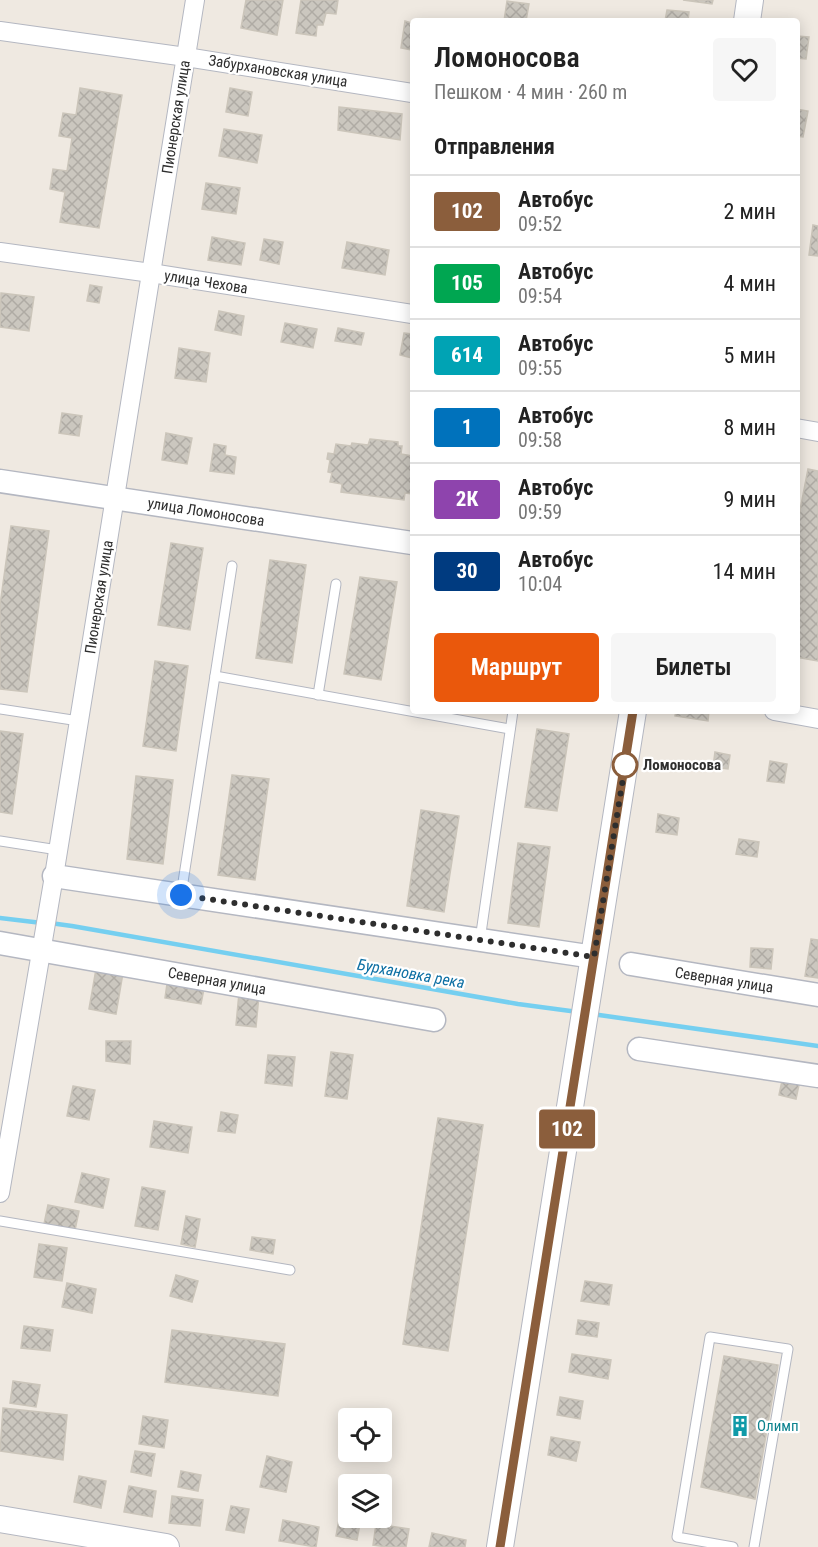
<!DOCTYPE html>
<html lang="ru">
<meta charset="utf-8">
<style>
body{margin:0;font-family:"Roboto Condensed",sans-serif;background:#f6f6f6;color:#222;height:100vh;display:flex;flex-direction:column;font-size:22px;white-space:nowrap}
*{box-sizing:border-box;margin:0}
p{font-size:20px;color:#767676}
.icon{flex:none;width:33px;height:33px;fill:none;stroke:currentColor;stroke-width:2;stroke-linecap:round;stroke-linejoin:round}
.map{position:relative;flex:1;overflow:hidden}
.sheet{position:absolute;left:410px;top:18px;width:390px;height:696px;display:flex;flex-direction:column;background:#fff;border-radius:6px;box-shadow:0 3px 15px #0003}
.sheet>*{flex:none}
.badge{padding:0 12px;border-radius:4px;font-size:21px;line-height:39px}
.controls{position:absolute;left:338px;top:1408px;display:grid;gap:12px}
.controls a{display:grid;place-items:center;width:54px;height:54px;border-radius:6px;background:#fff;box-shadow:0 3px 15px #0003;font-size:30px}
.you{position:absolute;width:30px;height:30px;margin:-15px;border:4px solid #fff;border-radius:50%;background:#1a73e8;box-shadow:0 0 0 9px #1a73e833}
.map>.badge{position:absolute;translate:-50% -50%;box-shadow:0 0 0 3px #fff}
h2{padding:0 24px;font-size:22px;line-height:54px}
.round{display:grid;place-items:center;flex:none;width:63px;height:63px;border-radius:6px;background:#f6f6f6}
.summary{display:flex;align-items:center;justify-content:space-between;height:102px;padding:0 24px}
h1{font-size:28px;font-weight:600;line-height:45px}
.button{display:flex;gap:12px;margin-top:auto;padding:12px 24px}
.button a{flex:1;height:69px;border-radius:6px;background:#ea580c;color:#fff;font-size:24px;font-weight:600;line-height:69px;text-align:center}
.button a+a{background:#f6f6f6;color:#222}
ul{padding:0;list-style:none}
li{display:flex;align-items:center;gap:18px;height:72px;padding:0 24px;border-top:2px solid #e0e0e0}
li div{flex:1}
li b{display:block;font-size:22px}
li em{font-style:normal}
li .badge{min-width:66px;font-weight:700;text-align:center}
.map>svg:first-child{display:block}
.lines{fill:none;stroke-linecap:round;stroke-linejoin:round}
.stream{stroke:#75cff0;stroke-width:4.5}
.building{fill:url(#building-cross-hatch);stroke:#cbc5ba;stroke-width:1.5}
.service-casing{stroke:#b4b7c1;stroke-width:11}
.minor-casing{stroke:#b4b7c1;stroke-width:20}
.tertiary-casing{stroke:#b4b7c1;stroke-width:25}
.secondary-casing{stroke:#b4b7c1;stroke-width:28}
.service{stroke:#fff;stroke-width:9}
.minor{stroke:#fff;stroke-width:18}
.tertiary{stroke:#fff;stroke-width:22}
.secondary{stroke:#fff;stroke-width:26}
.line-casing{stroke:#fff;stroke-width:14}
.line{stroke:#8b5e3c;stroke-width:9}
.walk{stroke:#2e2e2e;stroke-width:6;stroke-dasharray:0 10.8}
.stop-dot{fill:#fff;stroke:#8b5e3c;stroke-width:3}
.labels{text-anchor:middle;stroke-width:4.5;stroke-linejoin:round;paint-order:stroke}
.street-label{font-size:15px;fill:#2e2e2e;stroke:#fff}
.stop-label{font-size:15px;font-weight:bold;fill:#2e2e2e;stroke:#fff;text-anchor:start}
.culture-label{font-size:15px;fill:#0d838f;stroke:#fff;text-anchor:start}
.water-label{font-size:16px;font-style:italic;fill:#0d6fa3;stroke:#fff}
</style>
<div class="map">
<svg width="818" height="1547" viewBox="0 0 818 1547">
<defs>
<pattern id="building-cross-hatch" width="8" height="8" patternUnits="userSpaceOnUse" patternTransform="scale(1.5)"><rect width="8" height="8" fill="#cbc7bf"/><path d="M0 0l8 8M0 8l8-8" fill="none" stroke="#afaba4"/></pattern>
</defs>
<rect width="100%" height="100%" fill="#efe9e1"/>
<g class="lines">
<g class="stream">
<polyline points="0,918 42,923"/>
<polyline points="50,923 72,926 518,1004 578,1012"/>
<polyline points="592,1014 818,1046"/>
</g>
</g>
<g class="building">
<polygon points="246,0 283,0 277,35 241,28"/>
<polygon points="301,0 338,0 336,14 326,13 323,25 317,25 316,36 296,33"/>
<polygon points="683,0 713,0 712,4"/>
<polygon points="507,1 529,4 526,21 504,21"/>
<polygon points="667,10 689,12 688,21 665,21"/>
<polygon points="405,21 412,23 412,50 401,48"/>
<polygon points="796,36 809,37 806,59 796,58"/>
<polygon points="80,88 122,95 99,228 60,222 65,192 50,189 53,169 67,171 72,138 59,136 63,113 76,115"/>
<polygon points="230,88 252,92 248,116 226,112"/>
<polygon points="339,107 402,114 400,140 338,130"/>
<polygon points="796,109 808,111 803,137 796,136"/>
<polygon points="224,129 262,135 257,163 219,156"/>
<polygon points="206,183 240,188 236,214 202,209"/>
<polygon points="813,225 818,226 818,256 809,255"/>
<polygon points="212,237 245,243 241,265 208,260"/>
<polygon points="264,239 283,242 279,264 260,260"/>
<polygon points="347,242 389,250 385,275 342,268"/>
<polygon points="90,285 102,287 99,303 87,301"/>
<polygon points="1,293 34,297 29,331 0,327"/>
<polygon points="219,311 244,316 241,335 215,330"/>
<polygon points="285,323 317,329 313,348 281,342"/>
<polygon points="338,328 364,333 361,345 335,341"/>
<polygon points="404,333 412,334 412,358 400,355"/>
<polygon points="179,348 210,353 206,382 175,378"/>
<polygon points="62,413 82,416 79,436 59,433"/>
<polygon points="166,433 192,438 187,464 162,460"/>
<polygon points="370,439 398,442 398,446 402,446 401,454 412,456 412,494 405,493 404,500 341,492 342,484 330,482 332,473 328,472 330,460 327,459 328,453 334,454 336,444 351,446 352,443 368,445"/>
<polygon points="214,444 226,446 225,455 236,457 234,474 210,471"/>
<polygon points="808,469 818,471 818,661 796,657 796,531"/>
<polygon points="11,526 49,531 27,692 0,689 0,605"/>
<polygon points="171,543 203,548 190,630 158,625"/>
<polygon points="270,560 306,565 292,663 256,658"/>
<polygon points="360,577 397,582 381,680 344,674"/>
<polygon points="155,661 188,666 176,751 143,746"/>
<polygon points="676,711 709,711 708,721 675,716"/>
<polygon points="537,729 569,734 557,811 525,807"/>
<polygon points="0,731 23,734 12,814 0,812"/>
<polygon points="715,752 730,755 728,769 713,767"/>
<polygon points="770,761 787,764 784,783 767,781"/>
<polygon points="232,775 269,779 255,880 218,875"/>
<polygon points="136,776 173,780 163,864 127,859"/>
<polygon points="421,810 459,816 444,912 407,906"/>
<polygon points="658,814 679,818 677,835 656,832"/>
<polygon points="739,839 759,842 757,857 736,854"/>
<polygon points="518,843 550,847 539,927 508,923"/>
<polygon points="811,939 818,940 818,978 805,976"/>
<polygon points="751,948 773,949 771,969 750,967"/>
<polygon points="96,969 123,973 116,1014 89,1009"/>
<polygon points="167,984 204,989 201,1004 165,998"/>
<polygon points="239,993 259,995 256,1027 236,1025"/>
<polygon points="106,1041 131,1041 130,1064 106,1061"/>
<polygon points="331,1052 353,1055 347,1099 325,1096"/>
<polygon points="268,1055 295,1057 292,1086 265,1083"/>
<polygon points="783,1076 800,1080 796,1099 779,1095"/>
<polygon points="73,1086 95,1090 89,1120 67,1116"/>
<polygon points="221,1112 238,1115 235,1133 218,1131"/>
<polygon points="438,1118 483,1125 448,1351 403,1344"/>
<polygon points="154,1121 192,1127 188,1153 150,1147"/>
<polygon points="82,1173 109,1179 103,1208 75,1202"/>
<polygon points="142,1187 165,1191 158,1230 135,1226"/>
<polygon points="48,1205 79,1211 75,1230 44,1224"/>
<polygon points="186,1216 200,1219 195,1247 181,1244"/>
<polygon points="252,1237 275,1240 273,1254 250,1250"/>
<polygon points="39,1244 67,1248 62,1281 34,1277"/>
<polygon points="176,1275 198,1281 192,1302 170,1296"/>
<polygon points="585,1281 612,1285 609,1305 581,1301"/>
<polygon points="67,1283 96,1289 92,1313 62,1307"/>
<polygon points="578,1320 599,1323 597,1337 576,1334"/>
<polygon points="24,1326 53,1330 50,1351 21,1348"/>
<polygon points="172,1330 285,1344 278,1396 165,1382"/>
<polygon points="572,1354 611,1360 608,1379 569,1372"/>
<polygon points="724,1356 778,1365 755,1499 701,1487"/>
<polygon points="13,1381 40,1385 36,1407 10,1403"/>
<polygon points="560,1397 583,1401 580,1419 557,1415"/>
<polygon points="3,1408 67,1415 63,1460 0,1451"/>
<polygon points="143,1416 168,1420 164,1448 139,1444"/>
<polygon points="551,1437 580,1442 576,1461 548,1455"/>
<polygon points="135,1451 155,1454 151,1476 131,1472"/>
<polygon points="267,1456 292,1462 286,1492 260,1487"/>
<polygon points="181,1471 201,1475 198,1491 178,1487"/>
<polygon points="79,1476 106,1481 101,1508 74,1502"/>
<polygon points="129,1486 156,1491 152,1517 124,1512"/>
<polygon points="172,1496 203,1500 200,1526 169,1523"/>
<polygon points="342,1503 348,1504 348,1518 361,1518 357,1540 336,1536"/>
<polygon points="231,1506 249,1509 244,1533 226,1530"/>
<polygon points="283,1520 319,1527 316,1547 279,1541"/>
<polygon points="376,1524 409,1529 406,1547 387,1547 373,1545"/>
<polygon points="432,1533 466,1540 465,1547 429,1547"/>
</g>
<g class="lines">
<defs>
<g id="service">
<polyline points="215,676 510,729"/>
<polyline points="318,695 336,584"/>
<polyline points="0,709 79,721"/>
<polyline points="0,841 58,850"/>
<polyline points="181,895 232,566"/>
<polyline points="480,940 513,711"/>
<polyline points="0,1221 290,1270"/>
<polyline points="733,1547 677,1537 710,1337 788,1349 754,1547"/>
</g>
<g id="minor">
<polyline points="0,31 186,57 412,93"/>
<polyline points="0,252 151,273 412,314"/>
<polyline points="796,428 818,432"/>
<polyline points="774,711 818,719"/>
<polyline points="0,1193 54,876 195,0"/>
</g>
<g id="tertiary">
<polyline points="0,481 412,543"/>
<polyline points="54,876 594,957"/>
<polyline points="0,943 434,1020"/>
<polyline points="631,964 818,995"/>
<polyline points="639,1049 818,1076"/>
</g>
<g id="secondary">
<polyline points="747,21 750,0"/>
<polyline points="0,1519 166,1547"/>
<polyline points="500,1547 633,711"/>
</g>
</defs>
<use href="#service" class="service-casing"/>
<use href="#minor" class="minor-casing"/>
<use href="#tertiary" class="tertiary-casing"/>
<use href="#secondary" class="secondary-casing"/>
<use href="#service" class="service"/>
<use href="#minor" class="minor"/>
<use href="#tertiary" class="tertiary"/>
<use href="#secondary" class="secondary"/>
</g>
<g class="lines">
<defs>
<polyline id="line" points="500,1547 633,711"/>
</defs>
<use href="#line" class="line-casing"/>
<use href="#line" class="line"/>
<polyline class="walk" points="181,895 594,957 626,760 625,765"/>
</g>
<defs>
<symbol id="building-bare" viewBox="-9 -9 18 18"><path d="M-4-6H4V6H1V3H-1V6H-4ZM-2.5-4.3h1.7v1.8h-1.7ZM.8-4.3h1.7v1.8H.8ZM-2.5-1h1.7V.8h-1.7ZM.8-1h1.7V.8H.8Z" fill="#0f9aa8" stroke="#fff" stroke-width="2.5" paint-order="stroke"/></symbol>
</defs>
<g fill-rule="evenodd">
<use href="#building-bare" x="725" y="1411" width="30" height="30"/>
</g>
<circle class="stop-dot" cx="625" cy="765" r="12"/>
<g class="labels">
<g class="street-label">
<text transform="translate(278 71) rotate(9)" y="5">Забурхановская улица</text>
<text transform="translate(176 117) rotate(-81)" y="5">Пионерская улица</text>
<text transform="translate(206 282) rotate(9)" y="5">улица Чехова</text>
<text transform="translate(206 512) rotate(9)" y="5">улица Ломоносова</text>
<text transform="translate(99 597) rotate(-81)" y="5">Пионерская улица</text>
<text transform="translate(724 980) rotate(9)" y="5">Северная улица</text>
<text transform="translate(217 981) rotate(10)" y="5">Северная улица</text>
</g>
<g class="stop-label">
<text x="643" y="770">Ломоносова</text>
</g>
<g class="culture-label">
<text x="757" y="1431">Олимп</text>
</g>
<g class="water-label">
<text transform="translate(411 973) rotate(10)" y="6">Бурхановка река</text>
</g>
</g>
</svg>
<div class="controls">
<a><svg class="icon" aria-label="locate" viewBox="0 0 24 24"><circle cx="12" cy="12" r="6"/><path d="M12 2v4M12 18v4M2 12h4M18 12h4"/></svg></a>
<a><svg class="icon" aria-label="layers" viewBox="0 0 24 24"><path d="M12 4l9 5-9 5-9-5zM3 14l9 5 9-5"/></svg></a>
</div>
<div class="you" style="left:181px;top:895px"></div>
<b class="badge" style="left:567px;top:1129px;background:#8b5e3c;color:#fff">102</b>
<section class="sheet">
<div class="summary"><div><h1>Ломоносова</h1><p>Пешком · 4 мин · 260 m</p></div><a class="round"><svg class="icon" aria-label="heart" viewBox="0 0 24 24"><path d="M12 20l-8-8c-3-5 5-10 8-4 3-6 11-1 8 4z"/></svg></a></div>
<h2>Отправления</h2>
<ul>
<li><span class="badge" style="background:#8b5e3c;color:#fff">102</span><div><b>Автобус</b><p>09:52</p></div><em>2 мин</em></li>
<li><span class="badge" style="background:#00a651;color:#fff">105</span><div><b>Автобус</b><p>09:54</p></div><em>4 мин</em></li>
<li><span class="badge" style="background:#00a3b4;color:#fff">614</span><div><b>Автобус</b><p>09:55</p></div><em>5 мин</em></li>
<li><span class="badge" style="background:#0072bc;color:#fff">1</span><div><b>Автобус</b><p>09:58</p></div><em>8 мин</em></li>
<li><span class="badge" style="background:#8e44ad;color:#fff">2К</span><div><b>Автобус</b><p>09:59</p></div><em>9 мин</em></li>
<li><span class="badge" style="background:#003b80;color:#fff">30</span><div><b>Автобус</b><p>10:04</p></div><em>14 мин</em></li>
</ul>
<div class="button"><a>Маршрут</a><a>Билеты</a></div>
</section>
</div>
